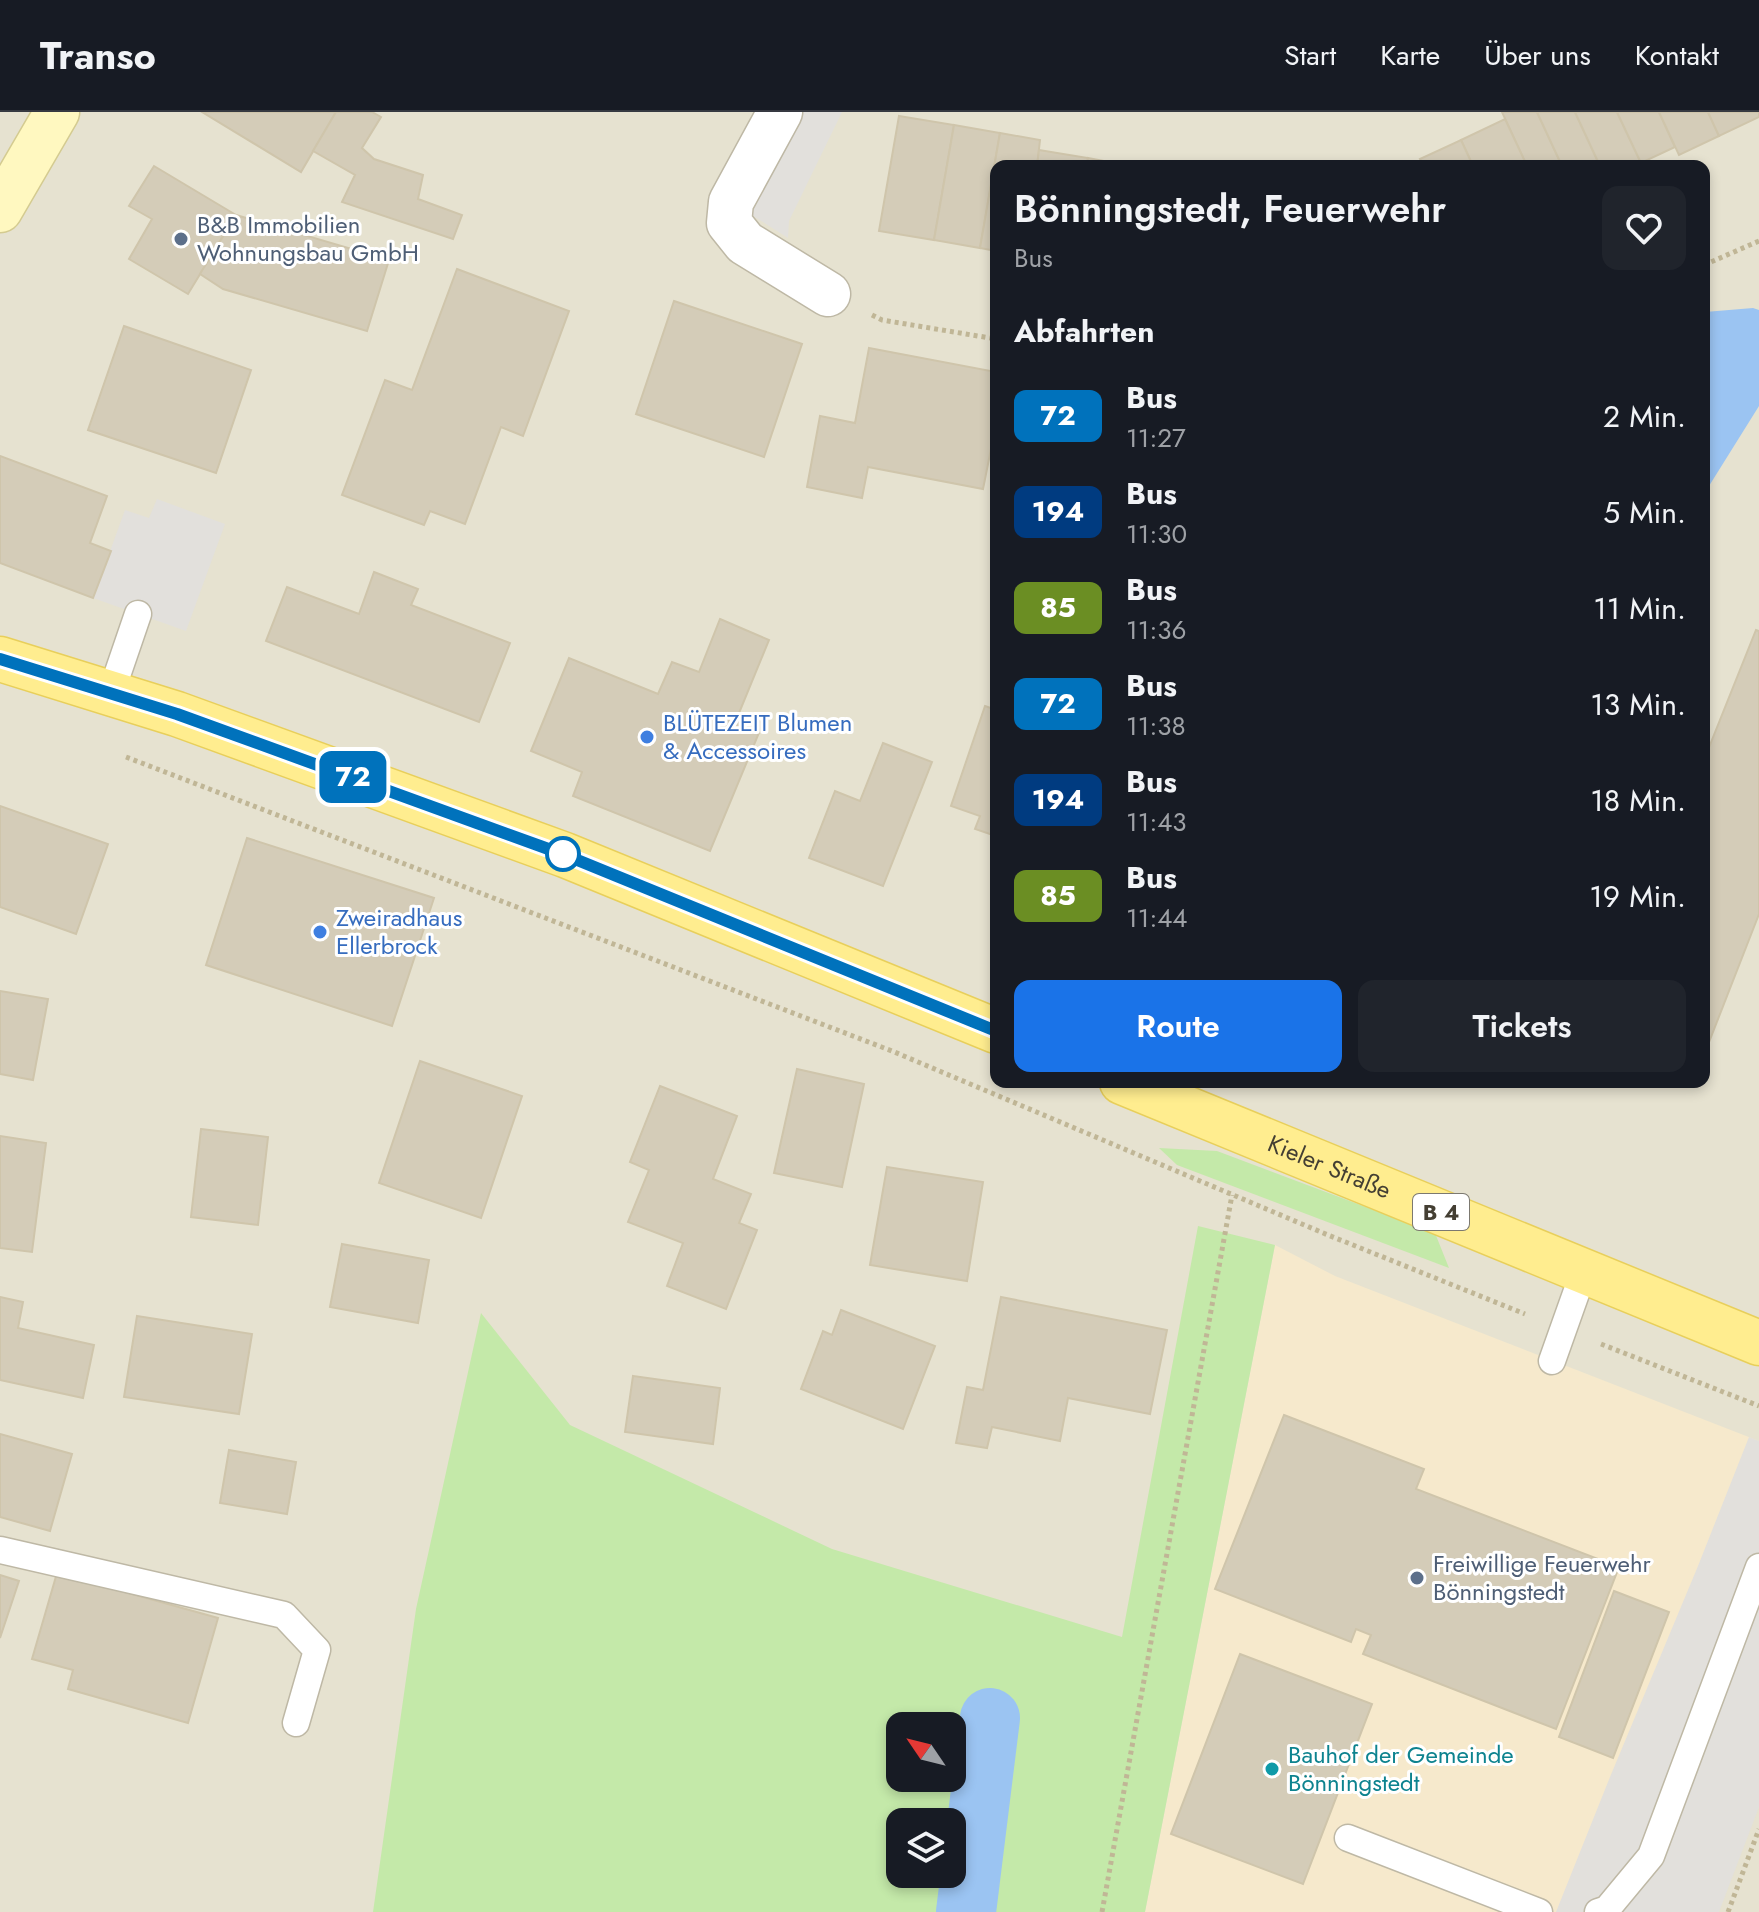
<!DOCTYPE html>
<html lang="de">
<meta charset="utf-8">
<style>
body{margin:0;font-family:Jost,sans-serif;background:#20242c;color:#f1f3f6;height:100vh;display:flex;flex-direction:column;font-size:30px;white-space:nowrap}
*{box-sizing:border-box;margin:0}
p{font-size:26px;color:#9ea1a6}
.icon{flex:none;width:44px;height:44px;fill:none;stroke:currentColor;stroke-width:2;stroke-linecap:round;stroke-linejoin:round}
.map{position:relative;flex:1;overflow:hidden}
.details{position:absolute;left:990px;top:48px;width:720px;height:928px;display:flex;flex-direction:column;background:#171b24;border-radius:16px;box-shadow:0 4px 12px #0003}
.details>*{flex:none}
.badge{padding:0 16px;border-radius:12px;font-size:28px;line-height:52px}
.needle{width:52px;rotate:305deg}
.fabs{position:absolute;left:886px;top:1600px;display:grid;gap:16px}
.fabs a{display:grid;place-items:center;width:80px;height:80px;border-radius:16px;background:#171b24;box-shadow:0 4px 12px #0003;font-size:40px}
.map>.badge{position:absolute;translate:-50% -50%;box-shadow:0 0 0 4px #fff}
h2{padding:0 24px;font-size:30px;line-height:72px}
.round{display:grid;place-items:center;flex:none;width:84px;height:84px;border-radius:16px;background:#20242c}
.summary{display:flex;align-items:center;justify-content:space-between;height:136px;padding:0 24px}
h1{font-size:38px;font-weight:600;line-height:60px}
.primary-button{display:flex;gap:16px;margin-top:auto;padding:16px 24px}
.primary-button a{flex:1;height:92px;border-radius:16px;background:#1a73e8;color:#fff;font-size:32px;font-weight:600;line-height:92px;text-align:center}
.primary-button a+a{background:#20242c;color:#f1f3f6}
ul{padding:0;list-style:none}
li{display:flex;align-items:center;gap:24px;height:96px;padding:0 24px}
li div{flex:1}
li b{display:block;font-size:30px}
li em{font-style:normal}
li .badge{min-width:88px;font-weight:700;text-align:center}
header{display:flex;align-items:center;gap:48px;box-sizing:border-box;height:112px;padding:0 40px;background:#171b24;border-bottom:2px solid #363941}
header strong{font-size:38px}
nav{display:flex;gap:44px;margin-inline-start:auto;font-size:28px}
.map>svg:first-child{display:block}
.residential{fill:#e6e2d0;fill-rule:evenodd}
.commercial{fill:#f6e9cc}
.green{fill:#c4e9a9;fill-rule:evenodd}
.parking{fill:#e2e0dc}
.water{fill:#9bc4f2}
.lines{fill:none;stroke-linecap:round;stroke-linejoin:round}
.canal{stroke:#9bc4f2;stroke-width:60}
.building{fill:#d4ccb8;stroke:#cfc5ab;stroke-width:2}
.lane-casing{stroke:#beb8a5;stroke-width:29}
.street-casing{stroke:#beb8a5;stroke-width:47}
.secondary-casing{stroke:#d4cb90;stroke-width:47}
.primary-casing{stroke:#e8cf5b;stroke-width:47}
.path{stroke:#c0b696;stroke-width:5;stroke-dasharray:4 4;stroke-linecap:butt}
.lane{stroke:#fff;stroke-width:26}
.street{stroke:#fff;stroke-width:44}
.secondary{stroke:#fff8c0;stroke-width:44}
.primary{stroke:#ffed8f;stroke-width:44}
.line-casing{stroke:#fff;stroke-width:18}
.line{stroke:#0072bc;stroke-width:12}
.service-dot{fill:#5c6f8a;stroke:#fff;stroke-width:3}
.shop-dot{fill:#3f7fe0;stroke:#fff;stroke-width:3}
.stop-dot{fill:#fff;stroke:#0072bc;stroke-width:4}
.culture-dot{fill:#0f9aa8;stroke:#fff;stroke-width:3}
.labels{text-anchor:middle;stroke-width:6;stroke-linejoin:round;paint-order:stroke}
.shield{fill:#fff;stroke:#7c7970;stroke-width:2}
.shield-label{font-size:22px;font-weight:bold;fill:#443f33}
.service-label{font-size:24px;fill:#4e5e75;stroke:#fff;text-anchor:start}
.shop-label{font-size:24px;fill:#366cbe;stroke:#fff;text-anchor:start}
.street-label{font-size:24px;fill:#443f33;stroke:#fff}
.culture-label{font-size:24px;fill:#0d838f;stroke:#fff;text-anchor:start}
</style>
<header>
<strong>Transo</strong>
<nav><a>Start</a><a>Karte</a><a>Über uns</a><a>Kontakt</a></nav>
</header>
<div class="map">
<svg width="1759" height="1800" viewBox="0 0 1759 1800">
<rect width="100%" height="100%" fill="#f2efe3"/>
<path class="residential" d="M0,0H1759V1800H0ZM996,54H1704V970H996ZM900,1614H952V1666H900ZM900,1710H952V1762H900Z"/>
<polygon class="commercial" points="1275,1133 1335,1164 1759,1329 1719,1800 1145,1800"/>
<g class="green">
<polygon points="1159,1036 1217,1039 1435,1121 1449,1156 1177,1053"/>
<path d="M1198,1114L1275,1133L1145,1800H373L416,1497L481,1201L570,1313L832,1437L1122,1525ZM900,1614H952V1666H900ZM900,1710H952V1762H900Z"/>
</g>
<g class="parking">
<polygon points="780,0 842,0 789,109 788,126 731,90"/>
<polygon points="157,387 225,412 186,519 93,486 125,398 149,406"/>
<polygon points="1749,1325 1759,1329 1759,1695 1719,1800 1556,1800 1610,1665 1698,1454"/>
</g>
<polygon class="water" points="1753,196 1759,198 1759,294 1704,382 1704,201 1705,200"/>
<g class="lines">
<polyline class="canal" points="966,1800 990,1606"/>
</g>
<g class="building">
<polygon points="202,0 336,0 301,60"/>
<polygon points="336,0 372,0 381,5 362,36 374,47 423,63 418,87 462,103 453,127 342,90 355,63 313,39"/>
<polygon points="1502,0 1537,0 1562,54 1527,54"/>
<polygon points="1537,0 1575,0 1600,54 1562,54"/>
<polygon points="1575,0 1617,0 1641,51 1634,54 1600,54"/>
<polygon points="1617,0 1659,0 1675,35 1641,51"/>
<polygon points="1659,0 1708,0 1719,24 1679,43"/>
<polygon points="1708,0 1759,0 1759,5 1719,24"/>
<polygon points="899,4 954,13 934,128 879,119"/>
<polygon points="1505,7 1527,54 1473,54 1461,28"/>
<polygon points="954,13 1000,21 980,136 934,128"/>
<polygon points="1000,21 1040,28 1037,54 996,54 996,139 980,136"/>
<polygon points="1461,28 1473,54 1424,54 1420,47"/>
<polygon points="1039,38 1088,46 1087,54 1037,54"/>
<polygon points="1088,46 1130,54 1087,54"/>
<polygon points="154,54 236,103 188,182 129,147 152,107 129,94"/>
<polygon points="236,103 389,148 367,219 223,177 200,162"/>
<polygon points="457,157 569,199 523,324 501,315 465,412 430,399 424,413 342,383 385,268 412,278"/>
<polygon points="674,189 802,232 764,345 636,302"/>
<polygon points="124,214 251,258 216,361 88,318"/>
<polygon points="869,236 996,260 996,312 983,377 868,355 862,386 807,375 820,304 855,311"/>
<polygon points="0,344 107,384 90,431 111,439 93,486 0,451"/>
<polygon points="374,460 418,477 411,493 510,531 479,610 266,529 287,475 359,502"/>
<polygon points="720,507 769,528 739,601 763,611 710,739 573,684 582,660 531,639 569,546 658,582 672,550 699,560"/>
<polygon points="1756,518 1759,519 1759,802 1704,943 1704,648"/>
<polygon points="985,594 996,598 996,724 975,717 980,704 951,694"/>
<polygon points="883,631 932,650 883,774 809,746 835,679 860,689"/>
<polygon points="0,694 108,732 76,822 0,795"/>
<polygon points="247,726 434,786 392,914 206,853"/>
<polygon points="0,879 48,887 33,968 0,962"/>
<polygon points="420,949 522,984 481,1106 379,1071"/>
<polygon points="797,957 864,972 842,1075 774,1061"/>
<polygon points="660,974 737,1004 713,1067 751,1082 739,1111 757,1118 726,1197 667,1174 683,1131 628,1110 649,1058 630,1050"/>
<polygon points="201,1017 268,1025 258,1113 191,1105"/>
<polygon points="0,1024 46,1031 32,1140 0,1136"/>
<polygon points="887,1055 983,1070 967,1169 870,1153"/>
<polygon points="342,1132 429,1148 418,1211 330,1195"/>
<polygon points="0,1185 23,1190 18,1216 94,1233 83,1286 0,1268"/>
<polygon points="1001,1185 1167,1218 1150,1302 1068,1286 1060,1329 992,1315 987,1336 956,1331 967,1275 983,1278"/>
<polygon points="841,1198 935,1234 903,1317 801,1277 823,1219 832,1223"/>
<polygon points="137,1204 252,1222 239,1302 124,1285"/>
<polygon points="633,1264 720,1276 713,1332 625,1320"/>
<polygon points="1284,1303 1424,1357 1416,1377 1619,1455 1556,1617 1363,1542 1371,1523 1356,1517 1351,1530 1215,1477"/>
<polygon points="0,1322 72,1342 50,1419 0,1405"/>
<polygon points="229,1338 296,1350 287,1402 220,1391"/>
<polygon points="57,1461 218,1506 188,1611 68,1577 73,1558 32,1547"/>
<polygon points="0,1463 19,1469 0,1526"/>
<polygon points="1614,1479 1669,1500 1613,1646 1559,1625"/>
<polygon points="1240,1542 1372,1592 1303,1772 1171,1722"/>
</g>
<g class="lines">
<defs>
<g id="lane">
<polyline points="111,581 138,502"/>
<polyline points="1552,1249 1584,1159"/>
<polyline points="0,1438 284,1503 317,1538 296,1611"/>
<polyline points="1348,1726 1539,1800"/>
<polyline points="1598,1800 1607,1797 1651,1744 1759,1455"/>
</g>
<polyline id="street" points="780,0 731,90 729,111 745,131 828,182"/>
<polyline id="secondary" points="0,98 57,0"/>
<g id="primary">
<polyline points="0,547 177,602 565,743 996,919"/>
<path id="s1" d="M1122,970L1759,1231"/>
</g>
</defs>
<use href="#lane" class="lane-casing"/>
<use href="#street" class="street-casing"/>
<use href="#secondary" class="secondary-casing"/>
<use href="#primary" class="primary-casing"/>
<g class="path">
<polyline points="1704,153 1759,129"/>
<polyline points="872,203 882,208 996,227"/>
<polyline points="126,645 892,939 1328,1123 1525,1202"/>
<polyline points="1601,1232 1759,1294"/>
<polyline points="1102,1800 1232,1083"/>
<polyline points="1728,1800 1759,1717"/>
</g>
<use href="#lane" class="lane"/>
<use href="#street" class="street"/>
<use href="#secondary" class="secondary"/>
<use href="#primary" class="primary"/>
</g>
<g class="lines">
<defs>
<polyline id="line" points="0,547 177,602 565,743 996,919"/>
</defs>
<use href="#line" class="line-casing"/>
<use href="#line" class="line"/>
</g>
<g class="service-dot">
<circle cx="181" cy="127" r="8"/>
<circle cx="1417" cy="1466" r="8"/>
</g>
<g class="shop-dot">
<circle cx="647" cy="625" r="8"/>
<circle cx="320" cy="820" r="8"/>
</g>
<circle class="stop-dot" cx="563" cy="742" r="16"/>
<circle class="culture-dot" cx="1272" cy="1657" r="8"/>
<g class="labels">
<rect class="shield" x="1413" y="1082" width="56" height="36" rx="6"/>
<g class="shield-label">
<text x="1441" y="1108">B 4</text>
</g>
<g class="service-label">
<text x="197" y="121">B&amp;B Immobilien<tspan x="197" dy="28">Wohnungsbau GmbH</tspan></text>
<text x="1433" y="1460">Freiwillige Feuerwehr<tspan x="1433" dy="28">Bönningstedt</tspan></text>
</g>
<g class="shop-label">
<text x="663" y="619">BLÜTEZEIT Blumen<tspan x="663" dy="28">&amp; Accessoires</tspan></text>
<text x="336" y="814">Zweiradhaus<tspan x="336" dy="28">Ellerbrock</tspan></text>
</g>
<g class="street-label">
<text dy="8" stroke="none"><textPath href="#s1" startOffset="224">Kieler Straße</textPath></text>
</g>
<g class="culture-label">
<text x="1288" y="1651">Bauhof der Gemeinde<tspan x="1288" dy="28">Bönningstedt</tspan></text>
</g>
</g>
</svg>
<div class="fabs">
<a><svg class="needle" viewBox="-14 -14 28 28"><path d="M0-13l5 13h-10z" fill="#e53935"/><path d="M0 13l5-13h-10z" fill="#9ea1a6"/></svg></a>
<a><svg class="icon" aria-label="layers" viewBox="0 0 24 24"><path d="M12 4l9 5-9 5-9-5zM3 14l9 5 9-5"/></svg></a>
</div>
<b class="badge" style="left:353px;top:665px;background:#0072bc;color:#fff">72</b>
<section class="details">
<div class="summary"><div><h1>Bönningstedt, Feuerwehr</h1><p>Bus</p></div><a class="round"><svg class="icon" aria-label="heart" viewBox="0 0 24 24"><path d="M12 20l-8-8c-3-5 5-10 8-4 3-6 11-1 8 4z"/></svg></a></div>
<h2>Abfahrten</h2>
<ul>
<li><span class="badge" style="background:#0072bc;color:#fff">72</span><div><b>Bus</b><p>11:27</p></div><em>2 Min.</em></li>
<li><span class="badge" style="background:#003b80;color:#fff">194</span><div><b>Bus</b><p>11:30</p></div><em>5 Min.</em></li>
<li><span class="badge" style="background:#6b8e23;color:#fff">85</span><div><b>Bus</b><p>11:36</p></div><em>11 Min.</em></li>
<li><span class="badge" style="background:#0072bc;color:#fff">72</span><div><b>Bus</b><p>11:38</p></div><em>13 Min.</em></li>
<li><span class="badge" style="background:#003b80;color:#fff">194</span><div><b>Bus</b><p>11:43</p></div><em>18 Min.</em></li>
<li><span class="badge" style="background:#6b8e23;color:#fff">85</span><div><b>Bus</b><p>11:44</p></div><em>19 Min.</em></li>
</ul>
<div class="primary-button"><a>Route</a><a>Tickets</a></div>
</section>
</div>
